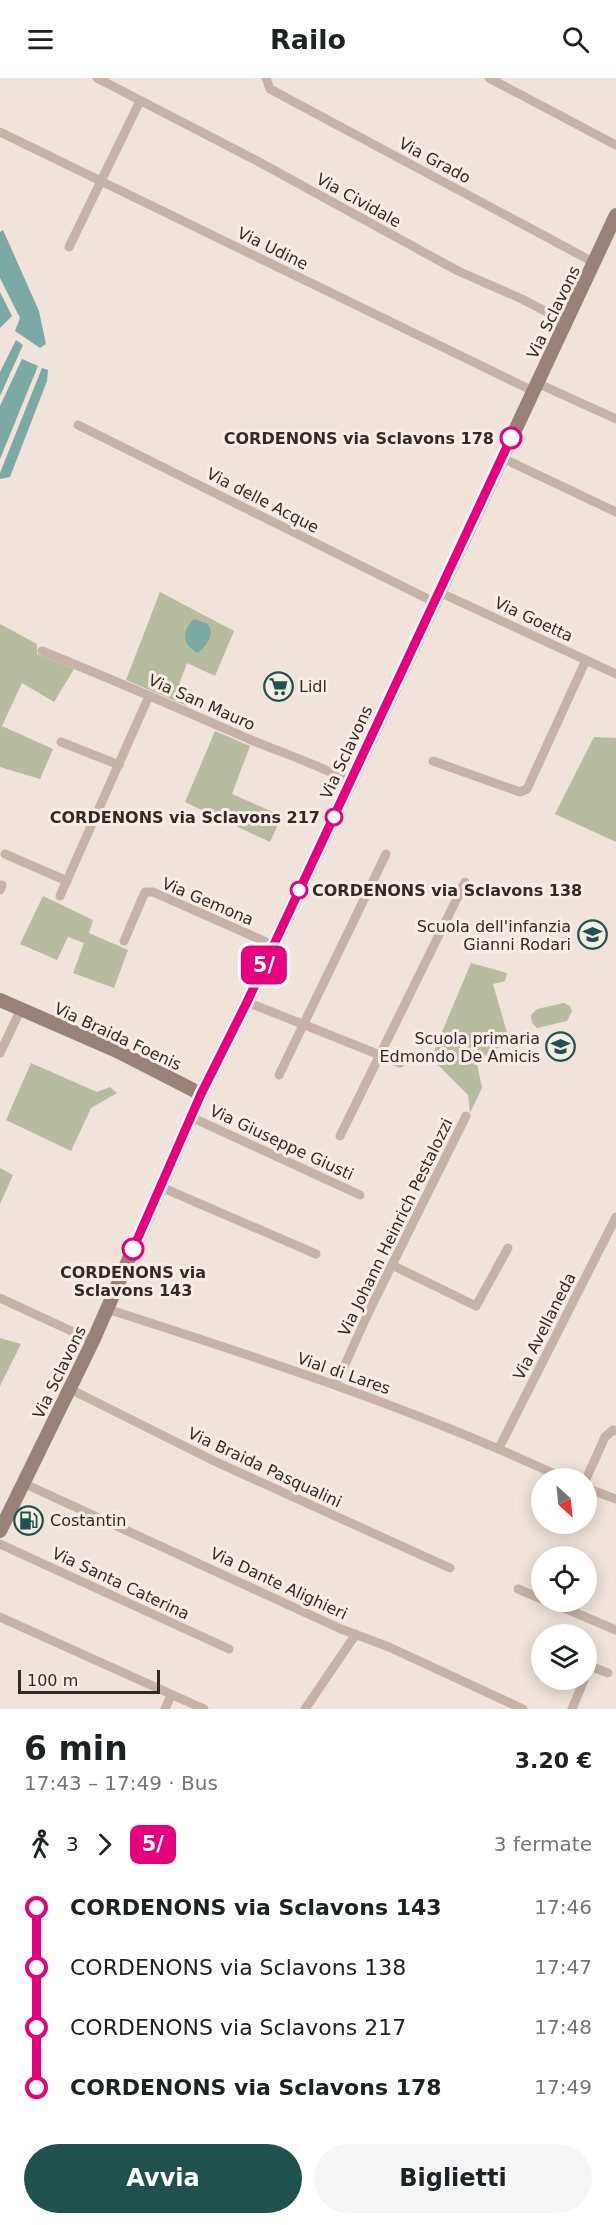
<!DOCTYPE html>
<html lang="it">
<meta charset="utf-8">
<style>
body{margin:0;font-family:"DejaVu Sans",sans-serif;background:#f6f6f6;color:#202124;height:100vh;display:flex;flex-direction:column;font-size:22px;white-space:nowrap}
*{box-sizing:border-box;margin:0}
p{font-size:20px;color:#757577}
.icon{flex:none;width:33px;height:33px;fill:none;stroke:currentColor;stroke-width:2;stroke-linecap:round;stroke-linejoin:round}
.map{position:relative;height:1631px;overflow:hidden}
.sheet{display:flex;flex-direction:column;background:#fff;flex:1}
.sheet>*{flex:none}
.badge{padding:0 12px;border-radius:9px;font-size:21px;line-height:39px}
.needle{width:39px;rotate:153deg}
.controls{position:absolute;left:531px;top:1390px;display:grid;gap:12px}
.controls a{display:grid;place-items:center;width:66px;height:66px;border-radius:50%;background:#fff;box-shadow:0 3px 15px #0003;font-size:30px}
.scale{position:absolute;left:18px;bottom:15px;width:142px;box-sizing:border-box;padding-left:6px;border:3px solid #332a28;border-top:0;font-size:16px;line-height:21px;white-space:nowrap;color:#332a28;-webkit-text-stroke:4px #f7ede7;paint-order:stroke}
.map>.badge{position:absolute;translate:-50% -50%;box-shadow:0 0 0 3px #fff}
.legs{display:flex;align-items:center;gap:9px;height:66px;padding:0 24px;font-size:20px}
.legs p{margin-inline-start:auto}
.overview{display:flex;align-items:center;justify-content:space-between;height:102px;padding:0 24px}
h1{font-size:33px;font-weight:700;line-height:45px}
.button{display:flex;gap:12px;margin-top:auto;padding:12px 24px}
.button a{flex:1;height:69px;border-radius:36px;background:#21514d;color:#fff;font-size:24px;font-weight:700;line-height:69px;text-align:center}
.button a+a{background:#f6f6f6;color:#202124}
ul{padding:0 24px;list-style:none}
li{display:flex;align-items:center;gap:21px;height:60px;font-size:22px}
li i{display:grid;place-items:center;width:9px;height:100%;margin:0 8px;background:currentColor}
li i::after{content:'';width:15px;height:15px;margin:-8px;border:4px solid;border-radius:50%;background:#fff}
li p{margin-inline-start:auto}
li:first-child i{background:linear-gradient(#0000 50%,currentColor 0)}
li:last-child i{background:linear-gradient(currentColor 50%,#0000 0)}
header{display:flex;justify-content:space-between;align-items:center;height:78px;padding:0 24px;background:#fff;font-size:27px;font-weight:700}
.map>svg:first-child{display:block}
.green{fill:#b6bc9d}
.water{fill:#7da9a5}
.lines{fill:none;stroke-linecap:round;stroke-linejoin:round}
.street{stroke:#c6b2a8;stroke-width:9}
.secondary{stroke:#99817a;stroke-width:14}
.line-1-casing{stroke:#fff;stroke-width:14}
.line-1{stroke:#e6007e;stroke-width:9}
.stop-1-dot{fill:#fff;stroke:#e6007e;stroke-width:3}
.labels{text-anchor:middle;stroke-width:6;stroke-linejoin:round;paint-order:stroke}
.street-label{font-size:16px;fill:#332a28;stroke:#f7ede7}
.stop-label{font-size:16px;font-weight:bold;fill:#332a28;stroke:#f7ede7;text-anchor:end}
.poi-label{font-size:16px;fill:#332a28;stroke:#f7ede7;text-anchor:start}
</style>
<header><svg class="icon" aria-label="menu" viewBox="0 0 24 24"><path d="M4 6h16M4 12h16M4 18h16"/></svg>Railo<svg class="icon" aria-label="search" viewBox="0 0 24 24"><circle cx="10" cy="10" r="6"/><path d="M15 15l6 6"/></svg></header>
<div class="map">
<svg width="616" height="1631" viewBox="0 0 616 1631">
<rect width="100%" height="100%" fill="#efe3db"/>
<g class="green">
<polygon points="160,514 234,553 215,598 187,585 179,606 193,613 187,628 126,602"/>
<polygon points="0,546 37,566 37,576 74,591 54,624 22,605 2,648 53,671 40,701 0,689"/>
<polygon points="215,653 250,668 232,716 282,738 270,764 185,724"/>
<polygon points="594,659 616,660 616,764 555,736"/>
<polygon points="43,818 93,842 89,855 128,872 114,910 73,895 84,865 68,859 57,882 20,866"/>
<polygon points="471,885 507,895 505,903 493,906 508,958 522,964 497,970 497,974 476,981 482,1010 470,1035 468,1017 431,980"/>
<polygon points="564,925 570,928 572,933 567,943 537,950 532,945 531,937 537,931"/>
<polygon points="31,985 97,1014 110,1009 117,1015 91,1030 71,1073 6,1042"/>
<polygon points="0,1090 13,1097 0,1126"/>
<polygon points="0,1260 21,1266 0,1308"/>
</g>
<g class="water">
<polygon points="3,152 39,233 46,266 40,270 15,253 20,240 0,200 0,154"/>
<polygon points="0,214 12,238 0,250"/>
<polygon points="16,262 23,267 0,318 0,294"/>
<polygon points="22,281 38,288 0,381 0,328"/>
<polygon points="42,290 48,292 47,303 10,399 0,401 0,395"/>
<path d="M194,541L208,546C215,558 207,566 198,575C182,567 181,554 194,541Z"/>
</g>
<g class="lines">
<g class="street">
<polyline points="97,0 261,85 458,193 522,221 566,244"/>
<polyline points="266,0 270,11 595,185"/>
<polyline points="489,0 616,67"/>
<polyline points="0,54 533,313"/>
<polyline points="69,169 140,23"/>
<polyline points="537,305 616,341"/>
<polyline points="78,347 434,524"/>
<polyline points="502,380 616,434"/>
<polyline points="439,514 616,596"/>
<path d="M42,573C112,601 180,631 249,661C282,675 318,686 350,704"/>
<polyline points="61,664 119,687"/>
<polyline points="433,683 520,714 527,711 586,582"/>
<polyline points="5,776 67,803"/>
<polyline points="0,812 2,807"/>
<polyline points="60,818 149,618"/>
<polyline points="124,863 145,814 153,814 273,867"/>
<polyline points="247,924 400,985"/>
<polyline points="0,975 21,931"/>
<polyline points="279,997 386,776"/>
<polyline points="191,1039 360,1117"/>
<polyline points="340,1058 465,804"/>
<polyline points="161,1109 316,1176"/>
<polyline points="392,1187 476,1228 508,1170"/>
<polyline points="0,1220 93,1263"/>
<path d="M107,1231C262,1281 418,1331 565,1401"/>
<polyline points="336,1306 372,1227 466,1038"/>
<polyline points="70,1311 214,1383 450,1490"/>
<polyline points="499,1370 616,1139"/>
<polyline points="586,1401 605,1359 613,1352 616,1353"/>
<polyline points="23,1405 341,1551 389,1569 523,1631"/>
<polyline points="586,1410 616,1421"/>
<polyline points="0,1466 229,1571"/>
<polyline points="518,1511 542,1521"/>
<polyline points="550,1524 616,1552"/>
<polyline points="0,1539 204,1631"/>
<polyline points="586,1597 590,1588 608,1595"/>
<polyline points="165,1631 171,1617"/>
<polyline points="305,1631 356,1556"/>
<polyline points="572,1631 584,1602"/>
</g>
<g class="secondary">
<polyline points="0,922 117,973 201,1016"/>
<polyline points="0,1453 93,1263 201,1016 247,924 616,137"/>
</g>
</g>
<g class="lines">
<defs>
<polyline id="line-1" points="133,1171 201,1016 247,924 511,360"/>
</defs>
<use href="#line-1" class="line-1-casing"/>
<use href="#line-1" class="line-1"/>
</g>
<defs>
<symbol id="supermarket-ring" viewBox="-11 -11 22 22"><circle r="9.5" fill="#f7ede7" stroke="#21514d" stroke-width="1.5"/><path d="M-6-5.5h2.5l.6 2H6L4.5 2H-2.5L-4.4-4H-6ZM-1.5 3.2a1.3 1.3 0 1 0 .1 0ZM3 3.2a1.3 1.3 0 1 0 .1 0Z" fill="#21514d"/></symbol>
<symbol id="school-ring" viewBox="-11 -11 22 22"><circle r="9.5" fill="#f7ede7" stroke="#21514d" stroke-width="1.5"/><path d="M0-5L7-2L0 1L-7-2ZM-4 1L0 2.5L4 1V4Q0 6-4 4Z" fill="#21514d"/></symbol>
<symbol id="fuel-ring" viewBox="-11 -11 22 22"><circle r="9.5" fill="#f7ede7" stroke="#21514d" stroke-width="1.5"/><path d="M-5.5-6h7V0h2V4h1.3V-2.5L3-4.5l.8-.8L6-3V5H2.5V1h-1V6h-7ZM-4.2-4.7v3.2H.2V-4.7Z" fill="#21514d"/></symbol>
</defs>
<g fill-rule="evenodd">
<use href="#supermarket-ring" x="262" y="592" width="33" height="33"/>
<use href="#school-ring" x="576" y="840" width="33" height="33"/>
<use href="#school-ring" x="544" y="952" width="33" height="33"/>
<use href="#fuel-ring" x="12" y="1426" width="33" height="33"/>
</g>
<g class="stop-1-dot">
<circle cx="511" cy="360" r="10"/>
<circle cx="334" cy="739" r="8"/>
<circle cx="299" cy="812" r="8"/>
<circle cx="133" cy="1171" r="10"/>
</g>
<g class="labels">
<g class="street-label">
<text transform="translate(435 82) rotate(28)" y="6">Via Grado</text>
<text transform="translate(359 122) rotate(29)" y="6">Via Cividale</text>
<text transform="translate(273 170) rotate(26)" y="6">Via Udine</text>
<text transform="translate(553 234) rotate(-64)" y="6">Via Sclavons</text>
<text transform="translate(263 422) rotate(27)" y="6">Via delle Acque</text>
<text transform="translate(534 541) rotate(25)" y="6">Via Goetta</text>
<text transform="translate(202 624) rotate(24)" y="6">Via San Mauro</text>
<text transform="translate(346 674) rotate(-65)" y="6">Via Sclavons</text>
<text transform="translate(208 823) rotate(23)" y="6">Via Gemona</text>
<text transform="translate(118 958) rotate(25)" y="6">Via Braida Foenis</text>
<text transform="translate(282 1064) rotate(25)" y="6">Via Giuseppe Giusti</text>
<text transform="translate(395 1149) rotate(-64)" y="6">Via Johann Heinrich Pestalozzi</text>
<text transform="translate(544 1248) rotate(-63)" y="6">Via Avellaneda</text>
<text transform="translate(59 1294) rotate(-64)" y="6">Via Sclavons</text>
<text transform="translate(344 1295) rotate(19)" y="6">Vial di Lares</text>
<text transform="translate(265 1389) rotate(25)" y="6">Via Braida Pasqualini</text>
<text transform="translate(121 1505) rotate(25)" y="6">Via Santa Caterina</text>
<text transform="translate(279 1505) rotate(25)" y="6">Via Dante Alighieri</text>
</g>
<g class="stop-label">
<text x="494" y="366">CORDENONS via Sclavons 178</text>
<text x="320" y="745">CORDENONS via Sclavons 217</text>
<text x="312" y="818" text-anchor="start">CORDENONS via Sclavons 138</text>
<text x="133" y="1200" text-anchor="middle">CORDENONS via<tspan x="133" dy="18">Sclavons 143</tspan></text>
</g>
<g class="poi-label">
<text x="299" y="614">Lidl</text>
<text x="571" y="854" text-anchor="end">Scuola dell'infanzia<tspan x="571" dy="18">Gianni Rodari</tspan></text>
<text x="540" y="966" text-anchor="end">Scuola primaria<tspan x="540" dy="18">Edmondo De Amicis</tspan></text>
<text x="50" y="1448">Costantin</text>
</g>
</g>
</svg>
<div class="controls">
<a><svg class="needle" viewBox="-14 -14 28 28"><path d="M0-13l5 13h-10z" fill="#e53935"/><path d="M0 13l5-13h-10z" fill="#757577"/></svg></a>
<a><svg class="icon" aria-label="locate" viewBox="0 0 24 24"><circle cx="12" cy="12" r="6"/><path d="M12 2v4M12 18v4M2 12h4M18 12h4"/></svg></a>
<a><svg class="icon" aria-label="layers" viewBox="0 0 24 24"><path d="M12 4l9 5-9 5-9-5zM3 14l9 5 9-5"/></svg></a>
</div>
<div class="scale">100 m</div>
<b class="badge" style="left:264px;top:887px;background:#e6007e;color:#fff">5/</b>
</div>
<section class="sheet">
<div class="overview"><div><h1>6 min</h1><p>17:43 – 17:49 · Bus</p></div><b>3.20 €</b></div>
<div class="legs"><svg class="icon" aria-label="walk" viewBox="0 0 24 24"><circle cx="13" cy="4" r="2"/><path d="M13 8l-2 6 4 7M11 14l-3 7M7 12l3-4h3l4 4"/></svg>3<svg class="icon" aria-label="forward" viewBox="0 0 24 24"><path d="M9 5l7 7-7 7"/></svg><b class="badge" style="background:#e6007e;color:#fff">5/</b><p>3 fermate</p></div>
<ul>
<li><i style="color:#e6007e"></i><b>CORDENONS via Sclavons 143</b><p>17:46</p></li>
<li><i style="color:#e6007e"></i><span>CORDENONS via Sclavons 138</span><p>17:47</p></li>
<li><i style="color:#e6007e"></i><span>CORDENONS via Sclavons 217</span><p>17:48</p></li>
<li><i style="color:#e6007e"></i><b>CORDENONS via Sclavons 178</b><p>17:49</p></li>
</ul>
<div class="button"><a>Avvia</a><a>Biglietti</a></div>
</section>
